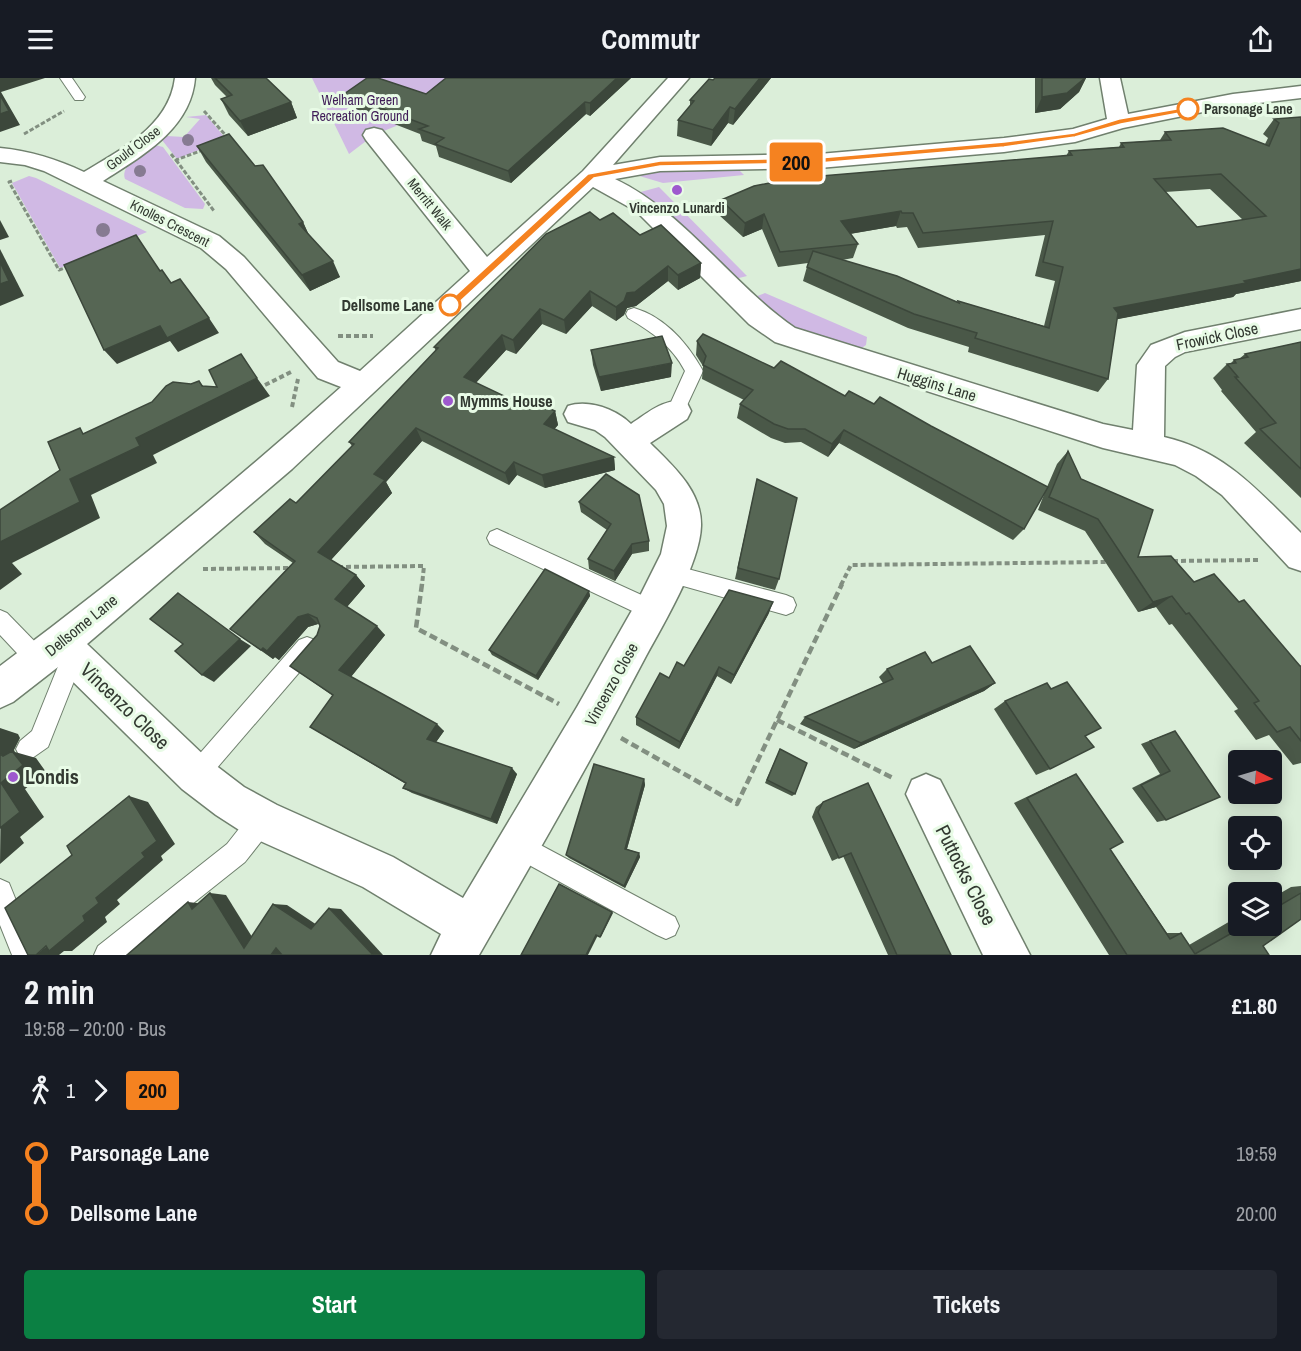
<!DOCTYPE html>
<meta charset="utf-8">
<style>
body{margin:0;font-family:"Archivo Narrow",sans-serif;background:#242831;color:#f1f3f6;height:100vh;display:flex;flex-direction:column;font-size:22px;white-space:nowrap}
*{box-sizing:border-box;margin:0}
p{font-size:20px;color:#9ea1a6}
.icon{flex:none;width:33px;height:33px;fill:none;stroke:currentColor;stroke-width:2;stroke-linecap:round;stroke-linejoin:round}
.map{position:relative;height:877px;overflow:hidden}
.drawer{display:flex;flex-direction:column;background:#171b24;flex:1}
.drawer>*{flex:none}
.badge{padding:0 12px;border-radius:4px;font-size:21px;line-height:39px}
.needle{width:39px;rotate:95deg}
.buttons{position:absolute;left:1228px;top:672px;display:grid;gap:12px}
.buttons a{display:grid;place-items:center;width:54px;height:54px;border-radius:6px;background:#171b24;box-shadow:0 3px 15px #0003;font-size:30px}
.map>.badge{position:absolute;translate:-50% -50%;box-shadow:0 0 0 3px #fff}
.legs{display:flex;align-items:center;gap:9px;height:66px;padding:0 24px;font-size:20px}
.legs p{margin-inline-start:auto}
.overview{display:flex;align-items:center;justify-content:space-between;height:102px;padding:0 24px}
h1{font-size:33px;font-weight:800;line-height:45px}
.button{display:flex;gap:12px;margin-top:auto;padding:12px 24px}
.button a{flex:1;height:69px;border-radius:6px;background:#0b8043;color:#fff;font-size:24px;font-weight:800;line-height:69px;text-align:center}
.button a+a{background:#242831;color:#f1f3f6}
ul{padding:0 24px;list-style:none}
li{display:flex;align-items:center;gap:21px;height:60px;font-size:22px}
li i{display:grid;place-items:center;width:9px;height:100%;margin:0 8px;background:currentColor}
li i::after{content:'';width:15px;height:15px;margin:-8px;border:4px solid;border-radius:50%;background:#171b24}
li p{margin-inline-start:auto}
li:first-child i{background:linear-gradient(#0000 50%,currentColor 0)}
li:last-child i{background:linear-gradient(currentColor 50%,#0000 0)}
header{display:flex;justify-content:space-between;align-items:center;height:78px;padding:0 24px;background:#171b24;font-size:27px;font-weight:800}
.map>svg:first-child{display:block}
.green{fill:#d0b9e4}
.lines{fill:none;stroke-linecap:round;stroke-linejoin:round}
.service-casing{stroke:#70806e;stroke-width:2}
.minor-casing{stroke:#70806e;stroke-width:3}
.path-far2{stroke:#828f81;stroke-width:3;stroke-dasharray:4.5 2;stroke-linecap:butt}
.path-far1{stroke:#828f81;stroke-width:4;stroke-dasharray:5 3;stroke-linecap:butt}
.path{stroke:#828f81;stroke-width:4.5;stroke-dasharray:8 4;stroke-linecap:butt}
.service{fill:#fff;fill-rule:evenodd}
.minor{fill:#fff;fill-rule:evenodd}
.tree{fill:#867b92}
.wall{fill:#4a5848;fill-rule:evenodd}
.shaded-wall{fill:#3c473b}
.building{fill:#566654;stroke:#3c473b;stroke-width:1.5;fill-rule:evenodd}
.line-1{fill:#f58220;stroke:#fff;stroke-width:1.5}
.stop-1-dot{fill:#fff;stroke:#f58220;stroke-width:3}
.poi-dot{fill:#9e59ce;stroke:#e8fbe6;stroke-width:2}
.labels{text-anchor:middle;stroke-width:6;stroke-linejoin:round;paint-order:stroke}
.far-park-label{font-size:14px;fill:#401d58;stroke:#e8fbe6}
.far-stop-label{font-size:14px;font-weight:bold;fill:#323931;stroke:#e8fbe6;text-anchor:start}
.far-street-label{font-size:14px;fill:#323931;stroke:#e8fbe6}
.far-poi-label{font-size:14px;font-weight:bold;fill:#323931;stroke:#e8fbe6}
.stop-label{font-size:16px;font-weight:bold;fill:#323931;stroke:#e8fbe6;text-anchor:end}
.street-label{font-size:16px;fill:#323931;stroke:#e8fbe6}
.poi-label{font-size:16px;font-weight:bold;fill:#323931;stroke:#e8fbe6;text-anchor:start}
.near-street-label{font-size:20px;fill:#323931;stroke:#e8fbe6}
.near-poi-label{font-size:20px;font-weight:bold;fill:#323931;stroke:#e8fbe6;text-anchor:start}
</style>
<header><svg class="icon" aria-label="menu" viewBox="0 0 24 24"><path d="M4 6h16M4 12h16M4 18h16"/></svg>Commutr<svg class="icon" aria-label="share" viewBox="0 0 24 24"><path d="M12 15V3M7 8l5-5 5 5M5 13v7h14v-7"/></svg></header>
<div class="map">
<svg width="1301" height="877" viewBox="0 0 1301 877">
<rect width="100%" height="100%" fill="#dbeed9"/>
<g class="green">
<polygon points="312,0 456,0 396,48 374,57 349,76"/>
<polygon points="206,37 226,61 177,81 162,62 167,58 184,59 200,41 186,39"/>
<path d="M155,67L163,69L205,126L203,131L185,130L125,101C120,86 144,75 155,67Z"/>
<polygon points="737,90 744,97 663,105 636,97 660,92"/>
<polygon points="29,98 36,100 147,154 60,190 12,105"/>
<polygon points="659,109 747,198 735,201 637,115"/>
<polygon points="765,215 867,259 866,267 856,274 817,260 786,246 749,221"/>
</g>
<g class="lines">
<defs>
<g id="service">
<polygon points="60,0 72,0 85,19 83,22 75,22"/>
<path d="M634,230C665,239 688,266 703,293L682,338L676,340L670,338L667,333L685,293C672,268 652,254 628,240L626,236L628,232Z"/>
<polygon points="497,451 659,525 663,532 659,539 652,542 645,539 490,466 487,460 490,454"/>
<polygon points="669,486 786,517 793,520 796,527 793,534 786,537 669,504 662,501 659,495 662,489"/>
<polygon points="0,532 7,535 46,575 49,582 46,589 38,593 30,589 0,557"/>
<polygon points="307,559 315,562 318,569 315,576 204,705 196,709 188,705 184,697 188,689 299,562"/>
<polygon points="73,568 81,571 84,578 48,669 28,683 20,679 16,671 20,663 32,653 65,571"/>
<polygon points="262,730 271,733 274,742 271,751 245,784 128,877 94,877 98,868 227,766 253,733"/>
<polygon points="518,755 675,839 679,848 675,857 666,861 657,857 509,776 506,767 509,758"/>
<polygon points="0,801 9,805 38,877 12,877 0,847"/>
</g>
<g id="minor">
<path d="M175,0H195C191,51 142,78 103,103L219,158L244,179L338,284L360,293L470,193L366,62L363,57L366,52L374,50L382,52L487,179L583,93L668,0H689L613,87L660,79L819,76L1004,60L1073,51L1107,41L1100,0H1120L1128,36L1233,16L1301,8V20L1233,28L1123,50L1075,64L1004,74L819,90L660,93L615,101C686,135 731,206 795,250L1103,346L1133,352L1137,287L1151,267L1185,254L1301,231V251L1185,274L1175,279L1165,288L1164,359C1225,373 1258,413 1301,455V493L1289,489L1222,417L1196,398L1175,387L1103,370L775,264L749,246L636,133L593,109L292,391L87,566L210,683L244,709L277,727L393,779L463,820L577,629L639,520L661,476L667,448L664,426L656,412L605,359L595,352L568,344L564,336L568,328C588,321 616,331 631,346C648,335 666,318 687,325L691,333L687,341L650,365C673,388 702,413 701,448C700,485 664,545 646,578C593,679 536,778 479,877H431L441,856L363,809L247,757L216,737L182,711L58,589L13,624L0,630V588C118,500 232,407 341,309L318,300L226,191L201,170L44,93L25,87L0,84V70C31,73 56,81 84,94C122,71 169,48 175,0Z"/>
<polygon points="926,696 940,702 1030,877 983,877 906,716 912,702"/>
</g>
</defs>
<use href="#service" class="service-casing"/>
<use href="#minor" class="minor-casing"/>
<g class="path-far2">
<polyline points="204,33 229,61"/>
<polyline points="24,56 64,33"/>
<polyline points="171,76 176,82 203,72"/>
<polyline points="176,82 214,133"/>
<polyline points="12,103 9,104 59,192 70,188"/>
</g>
<g class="path-far1">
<polyline points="338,258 373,258"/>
<polyline points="265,307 291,294"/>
<polyline points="292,329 298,301"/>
<polyline points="1173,483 1258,482"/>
<polyline points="338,489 424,488 422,507"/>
<polyline points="203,491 292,490"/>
<polyline points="841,507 851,487 1108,484"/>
</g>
<g class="path">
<polyline points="422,506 416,550 559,626"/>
<polyline points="777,642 895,701"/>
<polyline points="621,660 737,726 842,506"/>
</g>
<use href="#service" class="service"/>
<use href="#minor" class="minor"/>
</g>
<g class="tree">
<circle cx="188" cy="62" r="6"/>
<circle cx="140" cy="93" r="6"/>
<circle cx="103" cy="152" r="7"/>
</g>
<g class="wall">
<polygon points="211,0 266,0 291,24 297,40 248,58 229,37 221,21 227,19 215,7"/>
<polygon points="446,0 631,0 590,38 586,36 511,105 439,79 436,68 422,63 420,56 348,28 344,16 426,16"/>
<polygon points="771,0 733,47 728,45 711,68 677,58 678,42 690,28 690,22 713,2"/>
<polygon points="1035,0 1086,0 1079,14 1060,31 1035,35"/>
<path d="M1301,39V203L1236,216L1233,219L1117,241L1108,301L1098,314L968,274L969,269L908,250L803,203L808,185L778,189L762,151L743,159L719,137L721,122L821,98L1066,78L1069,73L1119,69L1121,65L1160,62L1165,54L1265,66L1268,60L1263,56L1274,41ZM1210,111L1243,142L1197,149L1165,114ZM896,148L897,150L907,149L918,170L1045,157L1035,198L1055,203L1044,248L958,223V224L842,182L853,180L858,166L850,156Z"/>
<polygon points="197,68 255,88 303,144 309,157 340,199 310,213 206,84"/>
<polygon points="600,142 640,157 701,185 700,200 678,212 668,203 636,228 627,230 624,237 616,243 592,228 566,256 542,246 516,276 506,272 476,305 521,326 555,333 558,347 554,351 614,379 615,392 545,410 517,397 509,407 422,363 386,404 392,415 331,482 356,497 365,508 347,529 385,557 351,599 444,653 436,664 517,696 497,746 412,715 403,710 406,706 310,649 333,618 290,588 317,557 320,547 318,546 308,549 279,582 275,579 273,581 230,551 293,485 265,466 254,454 296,425 352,368 349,364 436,273 434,269"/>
<polygon points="697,263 774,290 845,318 874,326 931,348 1047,409 1057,386 1068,373 1081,401 1138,479 1239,524 1300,588 1301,588 1301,685 1293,687 1269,657 1256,662 1234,633 1238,631 1172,546 1169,547 1156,529 1138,534 1085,453 1038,432 1045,414 1024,451 1013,462 839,365 828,379 801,364 785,365 771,360 737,340 740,326 744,322 702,301 703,288 696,277"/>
<polygon points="1301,264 1301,420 1244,365 1256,354 1221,313 1222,312 1213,300 1227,286 1230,286 1234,282 1239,281 1245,276"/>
<polygon points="591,272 671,299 601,313 593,287"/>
<polygon points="757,401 779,501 775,512 735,501"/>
<polygon points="579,424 649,463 649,473 632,476 615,503 589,491 588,481 607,452 581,434"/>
<polygon points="589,513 590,518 538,602 492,577 489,572"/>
<polygon points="769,535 731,606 717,598 679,671 636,647 636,639 669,600 684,588"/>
<polygon points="932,585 995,605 984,613 854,671 800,646 805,639 883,605 879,599 887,591"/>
<polygon points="1005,623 1085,658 1050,691 1036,697 994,631"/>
<polygon points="1175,653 1166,742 1157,744 1132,710 1160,696 1141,666"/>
<polygon points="780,671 795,716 792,718 765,705"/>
<polygon points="1076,696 1110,771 1167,855 1181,855 1189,867 1239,838 1239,848 1272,848 1272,820 1291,809 1301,808 1301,841 1263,868 1269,877 1109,877 1014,725 1062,702"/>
<polygon points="644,701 645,707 627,771 639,775 640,779 625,810 569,780 566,777"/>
<polygon points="823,724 951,877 888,877 843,778 832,783 812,739 816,729"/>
</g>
<g class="shaded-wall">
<polygon points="0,0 45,0 1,14 20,47 0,54"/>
<polygon points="617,0 631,0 590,38 590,25"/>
<polygon points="760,0 771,0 733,47 735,31"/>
<polygon points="1085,0 1086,0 1079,14 1060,31 1035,35 1042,19"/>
<polygon points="291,24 297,40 248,58 240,43"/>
<polygon points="585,24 586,36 511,105 508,93"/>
<polygon points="730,29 728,45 711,68 713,52"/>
<polygon points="901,133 896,148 837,158 841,143"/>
<polygon points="764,136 762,151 743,159 745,145"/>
<polygon points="0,142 9,159 0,162"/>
<polygon points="303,144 310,160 299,146"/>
<polygon points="0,171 24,218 0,228"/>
<polygon points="333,183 340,199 310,213 302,197"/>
<polygon points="701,185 700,200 678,212 678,197"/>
<polygon points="668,188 668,203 636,228 627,230 624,237 616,243 616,229 627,215"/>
<polygon points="1301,191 1301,203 1236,216 1233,219 1103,244 1114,230"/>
<polygon points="590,213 592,228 566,256 564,242"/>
<polygon points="540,231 542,246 516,276 513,262"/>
<polygon points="209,240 219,255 178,274 170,263 117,286 104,272 160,248"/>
<polygon points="502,257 506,272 468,313 464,299"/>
<polygon points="672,285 671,299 601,313 599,299"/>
<polygon points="257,300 270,318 153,377 157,385 91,417 100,440 12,485 22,496 0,512 0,464 70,401 136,360 202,308 199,303 214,321"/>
<polygon points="555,333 558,347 547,360 544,346"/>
<polygon points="416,350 422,363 386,404 392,415 328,485 318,474 374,396"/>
<polygon points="844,352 839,365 828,379 832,366"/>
<polygon points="614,379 615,392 545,410 542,397"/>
<polygon points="514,384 517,397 509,407 505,395"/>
<polygon points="632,466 632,476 615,503 614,493"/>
<polygon points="356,497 365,508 345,531 335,521"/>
<polygon points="589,513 590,518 538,602 536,598"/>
<polygon points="1172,518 1156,529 1138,534 1153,524"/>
<polygon points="773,524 769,535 731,606 734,597"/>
<polygon points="308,536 318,546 308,549 279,582 267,573 298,539"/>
<polygon points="377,548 385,557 349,601 339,592"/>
<polygon points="240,561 251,568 214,604 202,597"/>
<polygon points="263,570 275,579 273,581 261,572"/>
<polygon points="719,589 717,598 679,671 680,664"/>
<polygon points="995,605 984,613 854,671 861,665"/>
<polygon points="437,646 444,653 434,667 427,661"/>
<polygon points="0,650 18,656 20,660 14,672 15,674 36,680 46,694 25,711 44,739 20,759 24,765 0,786 1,705 3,678 0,676"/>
<polygon points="512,690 517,696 497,746 491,741"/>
<polygon points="644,701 645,707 626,774 625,771"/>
<polygon points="129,718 148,724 175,766 161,778 163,782 117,822 120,826 105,839 107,844 72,873 64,873 59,877 36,877 83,838 96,820"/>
<polygon points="639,775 640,779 625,810 624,808"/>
<polygon points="210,815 226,817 259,870 244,870"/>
<polygon points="188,824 205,826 192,831"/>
<polygon points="273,826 287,827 323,851 311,851"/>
<polygon points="329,830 341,831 383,877 373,877"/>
<polygon points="612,834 613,835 601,859 600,859"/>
<polygon points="596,857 598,857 588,877 586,877"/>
<polygon points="276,870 285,877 271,877"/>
</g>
<g class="building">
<polygon points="215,0 266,0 291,24 240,43 221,21 232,17"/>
<polygon points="367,0 378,0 426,16 446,0 617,0 590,25 585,24 508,93 435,66 444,60 419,51 428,48 344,16"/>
<polygon points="715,0 760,0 735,31 730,29 713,52 678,42 694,23 690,22 709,1 713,2"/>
<polygon points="1042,0 1085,0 1067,15 1042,19"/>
<polygon points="0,17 9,33 0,36"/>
<path d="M1301,39V191L1244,203L1246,205L1114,230L1118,235L1108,301L975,260L977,255L914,236L807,189L813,173L897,198L959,225L958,223L1049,250L1063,189L1043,184L1053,143L923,155L913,135H902L901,133L841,143L858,166L780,174L764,136L745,145L721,122L754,108L819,95L821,98L1072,77L1069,73L1124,69L1121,65L1171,62L1165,54L1223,50L1269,68L1279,45L1274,41ZM1221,96L1266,138L1197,149L1154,101Z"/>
<polygon points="229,56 255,88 263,87 303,144 299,146 333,183 302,197 197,68"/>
<polygon points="590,134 600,142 613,135 640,157 661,147 701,185 678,197 668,188 635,214 627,215 624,223 616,229 590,213 564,242 540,231 513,262 502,257 464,299 521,326 526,320 555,333 544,346 614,379 542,397 514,384 505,395 416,350 374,396 385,402 318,474 356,497 335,521 377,548 339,592 437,646 427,661 512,690 491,741 403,710 406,705 310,649 333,617 290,588 317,557 320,548 317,540 308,536 298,539 267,573 263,570 261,572 230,551 295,483 254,454 290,421 296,425 354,366 349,364 438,270 434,269 546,156"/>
<polygon points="136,157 160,193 162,192 171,205 180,201 209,240 167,260 160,248 104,272 64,187"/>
<polygon points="0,184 9,203 0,206"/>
<polygon points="703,256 774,290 781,283 845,318 849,313 874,326 880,319 931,348 1048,409 1024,451 844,352 832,366 805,351 788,351 774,346 740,326 753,312 703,287 706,278 697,263"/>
<polygon points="662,258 672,285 599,299 591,272"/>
<polygon points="1301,264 1301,391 1260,351 1276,345 1235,299 1238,299 1227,286 1236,285 1234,282 1248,279 1245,276"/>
<polygon points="241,276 257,300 136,360 140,368 70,401 80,424 0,464 0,432 60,392 48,364 80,350 83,356 152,324 166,308 173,304 191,306 199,303 202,308 217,309 209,292"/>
<polygon points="1068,373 1081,401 1153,432 1138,479 1171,478 1194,504 1214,496 1239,524 1244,522 1300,588 1301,588 1301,663 1290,649 1277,654 1254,625 1259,623 1189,535 1186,536 1172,518 1153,524 1098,441 1049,419"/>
<polygon points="606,396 639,417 649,463 632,466 614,493 588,481 611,446 579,424"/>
<polygon points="757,401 797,420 779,501 738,490"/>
<polygon points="545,491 589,513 536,598 489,572"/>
<polygon points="729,512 773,524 734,597 719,589 680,664 636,639 660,595 669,600 677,584 684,588"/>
<polygon points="178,515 240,561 202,597 175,573 183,566 150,541"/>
<polygon points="970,568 995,605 861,665 805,639 893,601 887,591 925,574 932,585"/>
<polygon points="1067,604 1101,650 1085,658 1094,669 1050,691 1005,623 1047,605 1051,611"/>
<polygon points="1175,653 1220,719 1166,742 1141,707 1170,693 1150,663"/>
<polygon points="780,671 807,685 795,716 767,702"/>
<polygon points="12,673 23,687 1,705 20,734 0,750 0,676 3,678"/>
<polygon points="594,686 644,701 625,771 639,775 624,808 566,777"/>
<polygon points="1076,696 1123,764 1110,771 1170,861 1181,855 1195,876 1244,848 1272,848 1272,832 1301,815 1301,841 1263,868 1269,877 1127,877 1027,720"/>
<polygon points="868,705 951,877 897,877 851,775 839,780 818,734 823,724"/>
<polygon points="129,718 157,763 142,775 145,779 96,820 99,825 83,838 85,843 49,873 46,868 36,877 28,877 5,830 72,777 67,768"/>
<polygon points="559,806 612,834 600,859 596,857 586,877 521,877"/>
<polygon points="210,815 244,870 273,826 311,851 329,830 373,877 282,877 276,870 271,877 127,877 188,824 192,831"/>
</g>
<polygon class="line-1" points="1188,29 1190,29 1190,33 1121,46 1075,59 1004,69 819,85 660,88 594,100 454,229 450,230 445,227 588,96 660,83 819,80 1004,64 1074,55 1119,41"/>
<g class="stop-1-dot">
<circle cx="1188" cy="31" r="10"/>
<circle cx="450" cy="227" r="10"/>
</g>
<g class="poi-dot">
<circle cx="677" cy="112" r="6"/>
<circle cx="448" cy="323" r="6"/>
<circle cx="13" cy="699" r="6"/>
</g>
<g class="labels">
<g class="far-park-label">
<text x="360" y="27">Welham Green<tspan x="360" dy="16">Recreation Ground</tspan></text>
</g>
<g class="far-stop-label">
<text x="1204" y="36">Parsonage Lane</text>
</g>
<g class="far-street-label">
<text transform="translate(133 70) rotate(-37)" y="5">Gould Close</text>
<text transform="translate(430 126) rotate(51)" y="5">Merritt Walk</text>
<text transform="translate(170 145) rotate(27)" y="5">Knolles Crescent</text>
</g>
<g class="far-poi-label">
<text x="677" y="135">Vincenzo Lunardi</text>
</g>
<g class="stop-label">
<text x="434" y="233">Dellsome Lane</text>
</g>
<g class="street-label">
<text transform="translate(1217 258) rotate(-12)" y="6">Frowick Close</text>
<text transform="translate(937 306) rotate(17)" y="6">Huggins Lane</text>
<text transform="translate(81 547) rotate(-39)" y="6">Dellsome Lane</text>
<text transform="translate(611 606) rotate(-61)" y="6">Vincenzo Close</text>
</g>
<g class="poi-label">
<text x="460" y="329">Mymms House</text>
</g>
<g class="near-street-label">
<text transform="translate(125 628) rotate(44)" y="7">Vincenzo Close</text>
<text transform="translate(966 797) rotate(63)" y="7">Puttocks Close</text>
</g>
<g class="near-poi-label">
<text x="25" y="706">Londis</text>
</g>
</g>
</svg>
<div class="buttons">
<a><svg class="needle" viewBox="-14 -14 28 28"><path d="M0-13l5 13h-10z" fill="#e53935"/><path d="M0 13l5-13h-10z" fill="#9ea1a6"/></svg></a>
<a><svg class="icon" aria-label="locate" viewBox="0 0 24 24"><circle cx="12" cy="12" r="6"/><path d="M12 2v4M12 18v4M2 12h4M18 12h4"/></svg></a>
<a><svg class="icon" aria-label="layers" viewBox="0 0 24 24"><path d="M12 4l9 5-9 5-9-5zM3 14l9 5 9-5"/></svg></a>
</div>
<b class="badge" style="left:796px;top:84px;background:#f58220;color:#111">200</b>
</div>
<section class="drawer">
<div class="overview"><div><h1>2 min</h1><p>19:58 – 20:00 · Bus</p></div><b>£1.80</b></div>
<div class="legs"><svg class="icon" aria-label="walk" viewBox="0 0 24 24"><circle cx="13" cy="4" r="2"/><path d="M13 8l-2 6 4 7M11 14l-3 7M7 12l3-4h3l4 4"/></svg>1<svg class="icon" aria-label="forward" viewBox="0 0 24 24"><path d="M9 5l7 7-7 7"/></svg><b class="badge" style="background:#f58220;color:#111">200</b></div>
<ul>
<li><i style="color:#f58220"></i><b>Parsonage Lane</b><p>19:59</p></li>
<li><i style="color:#f58220"></i><b>Dellsome Lane</b><p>20:00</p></li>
</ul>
<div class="button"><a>Start</a><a>Tickets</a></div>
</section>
